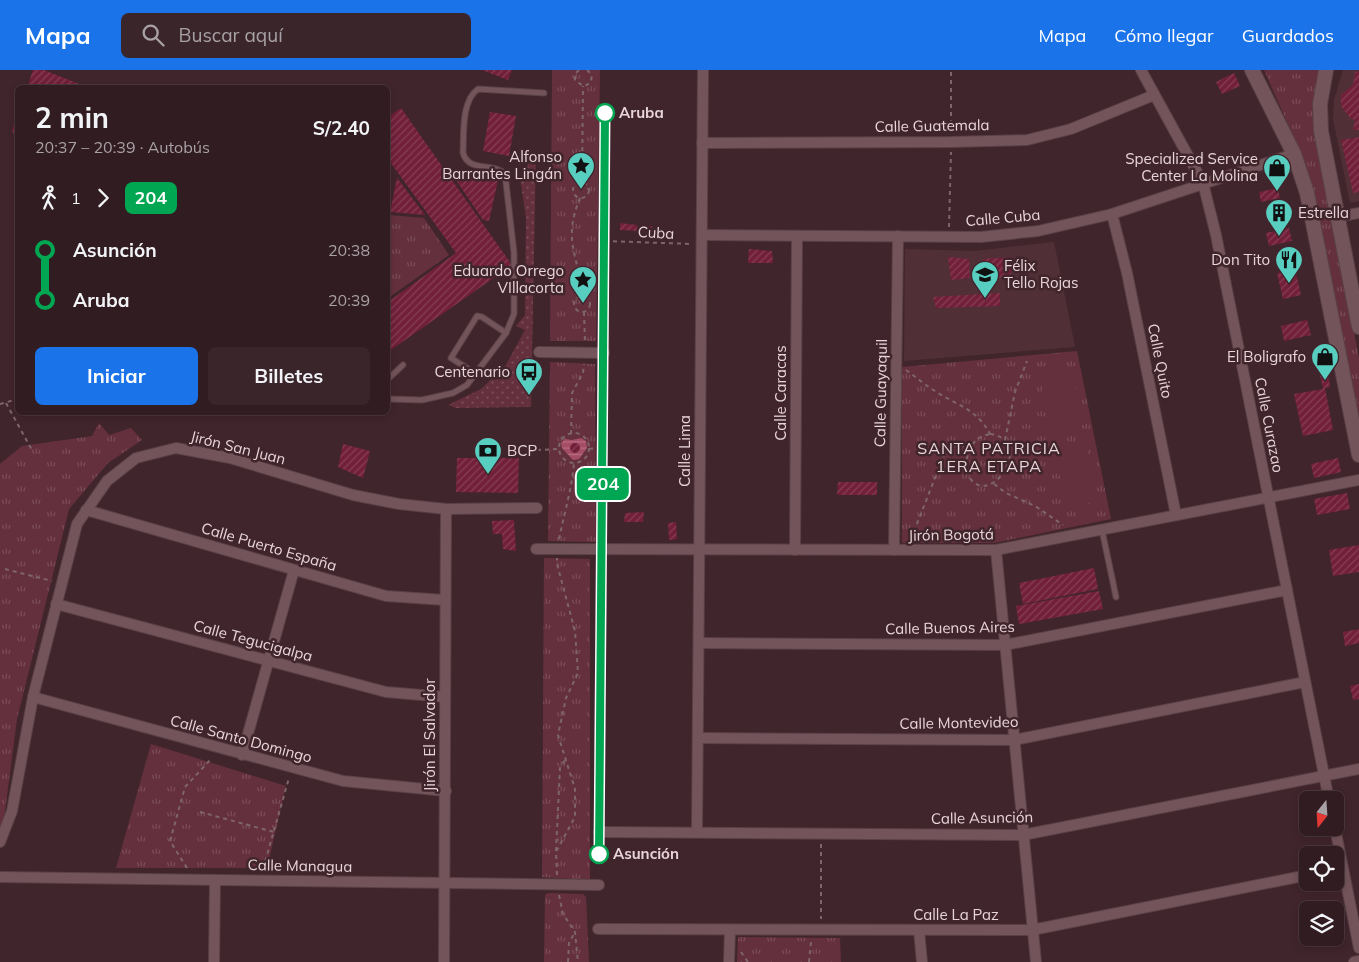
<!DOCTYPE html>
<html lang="es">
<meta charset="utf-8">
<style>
body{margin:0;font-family:Mulish,sans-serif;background:#39252a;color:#f1f3f6;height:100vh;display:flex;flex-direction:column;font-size:19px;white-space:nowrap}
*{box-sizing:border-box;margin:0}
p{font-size:16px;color:#a8a1a5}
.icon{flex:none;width:28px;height:28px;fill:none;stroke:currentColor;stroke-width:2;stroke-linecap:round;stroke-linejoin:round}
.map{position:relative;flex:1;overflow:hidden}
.side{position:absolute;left:15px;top:15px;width:375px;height:330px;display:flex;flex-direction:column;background:#311c21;border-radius:8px;box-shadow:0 2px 8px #0003,0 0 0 1px #4c3a3f}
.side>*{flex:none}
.badge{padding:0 10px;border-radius:8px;font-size:18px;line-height:32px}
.needle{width:32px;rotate:197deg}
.controls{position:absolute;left:1299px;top:721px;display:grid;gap:10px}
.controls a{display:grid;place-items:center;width:45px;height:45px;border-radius:8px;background:#311c21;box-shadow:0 2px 8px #0003,0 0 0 1px #4c3a3f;font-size:25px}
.map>.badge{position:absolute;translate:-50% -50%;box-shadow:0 0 0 2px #fff}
.legs{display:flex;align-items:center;gap:8px;height:55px;padding:0 20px;font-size:16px}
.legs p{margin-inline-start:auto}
.head{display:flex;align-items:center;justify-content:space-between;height:85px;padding:0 20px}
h1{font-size:28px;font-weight:700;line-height:38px}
.cta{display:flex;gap:10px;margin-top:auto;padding:10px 20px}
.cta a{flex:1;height:58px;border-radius:8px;background:#1a73e8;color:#fff;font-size:20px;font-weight:700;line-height:58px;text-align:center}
.cta a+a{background:#39252a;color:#f1f3f6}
ul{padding:0 20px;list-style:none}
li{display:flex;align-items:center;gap:18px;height:50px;font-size:19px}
li i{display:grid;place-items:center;width:8px;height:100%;margin:0 6px;background:currentColor}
li i::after{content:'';width:12px;height:12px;margin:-6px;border:4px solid;border-radius:50%;background:#311c21}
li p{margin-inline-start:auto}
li:first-child i{background:linear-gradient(#0000 50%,currentColor 0)}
li:last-child i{background:linear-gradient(currentColor 50%,#0000 0)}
header{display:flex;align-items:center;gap:30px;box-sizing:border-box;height:70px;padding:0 25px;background:#1a73e8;color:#fff}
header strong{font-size:24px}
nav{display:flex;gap:28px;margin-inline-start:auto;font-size:18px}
.search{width:350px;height:45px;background:#39252a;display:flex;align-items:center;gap:12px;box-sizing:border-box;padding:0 18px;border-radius:8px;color:#a8a1a5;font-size:19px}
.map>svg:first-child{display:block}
.built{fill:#512f37}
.grass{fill:url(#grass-tufts)}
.garden{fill:url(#garden-dots)}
.pitch{fill:#65303e}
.water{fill:url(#water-rules)}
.building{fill:url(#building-hatch)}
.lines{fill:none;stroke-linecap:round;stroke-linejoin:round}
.lane-casing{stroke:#594147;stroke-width:7}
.street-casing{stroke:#594147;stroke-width:12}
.secondary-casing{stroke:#594147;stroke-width:16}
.path{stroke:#7e656b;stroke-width:2;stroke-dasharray:4 4;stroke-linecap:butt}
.lane{stroke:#74545b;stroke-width:5}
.street{stroke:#74545b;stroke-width:10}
.secondary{stroke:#74545b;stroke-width:14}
.line-1-casing{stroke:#fff;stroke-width:11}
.line-1{stroke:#00a651;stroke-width:8}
.stop-1-dot{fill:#fff;stroke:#00a651;stroke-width:2.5}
.labels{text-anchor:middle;stroke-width:5;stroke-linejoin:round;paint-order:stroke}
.stop-label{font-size:15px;font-weight:bold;fill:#e8d5d9;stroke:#41252c;text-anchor:start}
.street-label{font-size:15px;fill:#e8d5d9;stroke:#41252c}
.poi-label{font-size:15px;fill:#e8d5d9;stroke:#41252c;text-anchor:end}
.neighbourhood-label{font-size:16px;letter-spacing:1px;fill:#e8d5d9;stroke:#41252c}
</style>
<header>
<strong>Mapa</strong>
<div class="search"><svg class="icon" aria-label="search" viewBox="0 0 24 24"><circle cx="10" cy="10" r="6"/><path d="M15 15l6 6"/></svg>Buscar aquí</div>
<nav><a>Mapa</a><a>Cómo llegar</a><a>Guardados</a></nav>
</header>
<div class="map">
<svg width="1359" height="892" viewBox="0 0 1359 892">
<defs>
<pattern id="grass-tufts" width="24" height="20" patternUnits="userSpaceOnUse" patternTransform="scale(1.25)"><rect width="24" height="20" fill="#65303e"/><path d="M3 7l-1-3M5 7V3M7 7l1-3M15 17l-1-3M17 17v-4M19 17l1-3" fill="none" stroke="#7b4d59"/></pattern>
<pattern id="garden-dots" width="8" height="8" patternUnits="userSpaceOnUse" patternTransform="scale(1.25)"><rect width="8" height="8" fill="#65303e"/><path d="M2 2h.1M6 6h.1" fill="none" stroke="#7b4d59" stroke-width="1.8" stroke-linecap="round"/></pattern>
<pattern id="water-rules" width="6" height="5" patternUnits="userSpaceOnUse" patternTransform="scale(1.25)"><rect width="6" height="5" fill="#a44d65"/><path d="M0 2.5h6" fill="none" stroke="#b56e82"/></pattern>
<pattern id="building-hatch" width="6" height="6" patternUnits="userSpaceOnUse" patternTransform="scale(1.25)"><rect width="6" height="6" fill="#721f3a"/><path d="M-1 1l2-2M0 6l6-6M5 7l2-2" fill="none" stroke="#863f56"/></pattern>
</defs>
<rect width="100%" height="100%" fill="#41252c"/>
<g class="built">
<polygon points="1343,0 1359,0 1359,131 1350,133 1333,49 1334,30"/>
<polygon points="1054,172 1075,277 904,291 905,179 974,181"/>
</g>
<g class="grass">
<polygon points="552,0 600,0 596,271 550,271"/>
<polygon points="1264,0 1321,0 1315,19 1314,57 1359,288 1359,354 1298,77"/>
<polygon points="388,133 389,145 424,148 449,185 388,228"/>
<polygon points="1077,281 1111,449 994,473 902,473 902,297"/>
<polygon points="550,292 595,294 596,472 548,471"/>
<polygon points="99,353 109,365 131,358 142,370 108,393 69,439 17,649 4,748 0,759 0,394 22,376 92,366"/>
<polygon points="544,488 590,489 590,810 542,807"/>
<polygon points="151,674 286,716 267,798 116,798"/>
<polygon points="548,823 583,824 586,827 589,892 544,892 545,825"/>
<polygon points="738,867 840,868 841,892 737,892"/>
</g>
<polygon class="garden" points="536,82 531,337 456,338 448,335 481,319 506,295 525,260 516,256 525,245 526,148 520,107"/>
<g class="pitch">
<polygon points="1071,299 1082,356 1051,362 1040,305"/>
<polygon points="1086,375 1097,431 1067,438 1055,381"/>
</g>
<polygon class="water" points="581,368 586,371 587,378 579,389 573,390 562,378 561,373 565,369 572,370"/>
<g class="building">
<polygon points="33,0 44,0 89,18 27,18"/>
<polygon points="482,0 512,0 508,10"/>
<polygon points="1359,1 1359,60 1353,60 1355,50 1350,48 1341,36 1341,25 1353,15 1355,2"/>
<polygon points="1234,3 1240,16 1222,24 1216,12"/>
<polygon points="401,38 512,195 388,282 388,232 456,183 388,89 388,47"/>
<polygon points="490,42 516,46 509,86 483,81"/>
<polygon points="17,46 18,46 18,76 12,60"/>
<polygon points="1359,67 1359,122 1353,123 1341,70"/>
<polygon points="449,100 498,110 489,151 483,150"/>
<polygon points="397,108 425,145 390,142"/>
<polygon points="1278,118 1280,128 1261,132 1259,122"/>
<polygon points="620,153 637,155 638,161 620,160"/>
<polygon points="646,156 652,156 653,162 644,161"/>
<polygon points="1289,158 1292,171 1269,176 1266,163"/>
<polygon points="749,179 772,181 773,193 748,193"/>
<polygon points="948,187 969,189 970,208 951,210"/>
<polygon points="1012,187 1011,206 983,210 983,189"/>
<polygon points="1295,199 1301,225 1283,229 1277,203"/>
<polygon points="1000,223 1000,236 936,238 933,227"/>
<polygon points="1307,250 1311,265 1284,271 1281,256"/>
<polygon points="1328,304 1330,317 1325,318 1333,360 1303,366 1294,324 1323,319 1320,305"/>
<circle cx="575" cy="378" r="5"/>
<polygon points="343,374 370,381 363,408 338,397"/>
<polygon points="457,388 519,388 518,423 456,422"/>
<polygon points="1338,388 1341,402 1314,408 1311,394"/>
<polygon points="838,412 877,412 877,425 837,425"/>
<polygon points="1347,423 1350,439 1317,445 1314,429"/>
<polygon points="644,442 643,452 624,452 625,443"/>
<polygon points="514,450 516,481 503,479 502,464 493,464 492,451"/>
<polygon points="676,452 677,469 669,470 668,453"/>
<polygon points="1359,475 1359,502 1333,506 1329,480"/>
<polygon points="1094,498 1098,519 1023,534 1019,513"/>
<polygon points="1099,521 1103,539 1019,554 1016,536"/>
<polygon points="1359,559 1359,573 1345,576 1343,562"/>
<polygon points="1359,614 1359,629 1353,630 1350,616"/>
</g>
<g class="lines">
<defs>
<g id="lane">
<polyline points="476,304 451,288 477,246 482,247 506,263"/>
<polyline points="388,309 403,295"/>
<path d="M388,329L422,330L453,323L467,315L506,263L514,244V183L505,104C493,92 469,103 463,83C464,64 461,31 478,19L544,23"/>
<polyline points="1102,460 1116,527"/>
</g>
<g id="street">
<polyline points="1141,0 1203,113 1216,165 1329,730"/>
<polyline points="702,73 951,72 1027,70 1071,59 1154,25"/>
<polyline points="1112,144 1127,203 1176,445"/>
<polyline points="1338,147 1359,143"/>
<polyline points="703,165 981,167 1038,161 1112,144 1294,84"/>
<polyline points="539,282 604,283"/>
<polyline points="86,440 386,526 445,530"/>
<polyline points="536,479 996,480 1359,410"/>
<polyline points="795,480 797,166"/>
<polyline points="894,480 898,166"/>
<polyline points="996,480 1036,892"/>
<polyline points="56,534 386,622 445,627"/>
<polyline points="699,573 1005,575 1287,520"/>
<polyline points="33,627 343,711 446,721"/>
<polyline points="698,668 1014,670 1305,612"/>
<polyline points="242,685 294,500"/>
<polyline points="1335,758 1359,878"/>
<polyline points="599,762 1023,765 1359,699"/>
<polyline points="697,762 703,0"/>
<polyline points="0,772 12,741 33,627 77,454 107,411 136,388 176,378 230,388 353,425 399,434 446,439 537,438"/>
<polyline points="0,807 599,815"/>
<polyline points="598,859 1032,860 1308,805"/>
<polyline points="919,860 922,892"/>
<polyline points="214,892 215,810"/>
<polyline points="444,892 446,439"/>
<polyline points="729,892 730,860"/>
<polyline points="1354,892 1359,891"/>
</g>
<g id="secondary">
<polyline points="1252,0 1294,84 1307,123 1359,385"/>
<polyline points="1326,0 1320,34 1321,61 1359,257"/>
</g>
</defs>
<use href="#lane" class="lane-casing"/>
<use href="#street" class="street-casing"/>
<use href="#secondary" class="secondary-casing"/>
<g class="path">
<path d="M579,0L575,4V10L583,16C589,15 593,11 591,4L587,0"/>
<polyline points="951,62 951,0"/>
<circle cx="581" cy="120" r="8"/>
<polyline points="582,113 583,16"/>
<path d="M580,128C562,171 579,185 582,226"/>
<polyline points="949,157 951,82"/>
<polyline points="605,171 692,174"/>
<circle cx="582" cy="234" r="8"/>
<polyline points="584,242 585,272"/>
<path d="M906,300C916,307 925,315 935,321C958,336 977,339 990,364"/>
<polyline points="6,333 33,382"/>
<polyline points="0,334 18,329"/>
<circle cx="574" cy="378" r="15"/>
<polyline points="571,364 572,323 583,303 584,294"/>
<path d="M990,364C1036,370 991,440 969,407C962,396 969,374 979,368C982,366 986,365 990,364Z"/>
<polyline points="1005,370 1015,322 1027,291"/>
<polyline points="589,379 603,377"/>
<polyline points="537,380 559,379"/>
<polyline points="994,414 1006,423 1035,436 1063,455"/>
<path d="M559,469C564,444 572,418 574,393"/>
<path d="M911,469L946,380C955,374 961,375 971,378"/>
<polyline points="5,499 52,511"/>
<polyline points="200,742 274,762"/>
<polyline points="821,774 821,849"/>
<polyline points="556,781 560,698 565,690"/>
<polyline points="187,798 170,771 185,717 211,689"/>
<polyline points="263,799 289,708"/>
<polyline points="557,805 556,782 575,747 575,719 558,665 566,628 578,603 575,561 557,494 557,488"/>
<polyline points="559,825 563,844 575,862 578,892"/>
<polyline points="741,882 748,892"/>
<polyline points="568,892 569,873 575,862"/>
<polyline points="809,892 811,872"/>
</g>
<use href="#lane" class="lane"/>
<use href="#street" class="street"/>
<use href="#secondary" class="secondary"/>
</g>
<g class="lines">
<defs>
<polyline id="line-1" points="599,784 605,43"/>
</defs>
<use href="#line-1" class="line-1-casing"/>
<use href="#line-1" class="line-1"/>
</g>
<defs>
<symbol id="sight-pin" viewBox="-11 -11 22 30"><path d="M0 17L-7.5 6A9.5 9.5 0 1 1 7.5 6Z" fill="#58cec0" stroke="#41252c"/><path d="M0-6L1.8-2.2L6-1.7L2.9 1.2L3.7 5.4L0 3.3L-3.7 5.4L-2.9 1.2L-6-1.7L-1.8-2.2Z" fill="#111"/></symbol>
<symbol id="shop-pin" viewBox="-11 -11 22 30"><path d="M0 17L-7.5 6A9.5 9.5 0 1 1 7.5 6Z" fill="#58cec0" stroke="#41252c"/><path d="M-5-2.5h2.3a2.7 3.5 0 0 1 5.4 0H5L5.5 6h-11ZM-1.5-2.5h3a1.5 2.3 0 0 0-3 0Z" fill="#111"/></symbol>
<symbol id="building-pin" viewBox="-11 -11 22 30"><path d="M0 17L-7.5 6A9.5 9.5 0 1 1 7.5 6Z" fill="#58cec0" stroke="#41252c"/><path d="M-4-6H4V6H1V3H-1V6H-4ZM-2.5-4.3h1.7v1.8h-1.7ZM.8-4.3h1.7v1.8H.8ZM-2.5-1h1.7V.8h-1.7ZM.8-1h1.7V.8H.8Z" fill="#111"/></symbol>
<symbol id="restaurant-pin" viewBox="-11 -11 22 30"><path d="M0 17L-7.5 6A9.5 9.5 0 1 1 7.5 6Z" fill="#58cec0" stroke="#41252c"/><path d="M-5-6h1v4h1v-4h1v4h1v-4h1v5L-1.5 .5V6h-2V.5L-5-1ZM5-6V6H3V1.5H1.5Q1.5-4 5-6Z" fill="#111"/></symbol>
<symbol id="school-pin" viewBox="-11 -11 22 30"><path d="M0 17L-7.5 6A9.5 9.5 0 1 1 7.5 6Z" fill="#58cec0" stroke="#41252c"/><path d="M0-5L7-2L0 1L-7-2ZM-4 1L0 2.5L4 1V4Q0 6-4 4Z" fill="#111"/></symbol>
<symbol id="bus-pin" viewBox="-11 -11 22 30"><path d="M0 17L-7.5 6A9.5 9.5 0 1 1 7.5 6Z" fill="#58cec0" stroke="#41252c"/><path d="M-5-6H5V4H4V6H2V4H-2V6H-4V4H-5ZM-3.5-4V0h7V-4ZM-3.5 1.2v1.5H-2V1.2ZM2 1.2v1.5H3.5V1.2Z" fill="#111"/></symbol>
<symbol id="bank-pin" viewBox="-11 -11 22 30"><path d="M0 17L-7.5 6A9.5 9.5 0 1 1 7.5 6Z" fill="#58cec0" stroke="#41252c"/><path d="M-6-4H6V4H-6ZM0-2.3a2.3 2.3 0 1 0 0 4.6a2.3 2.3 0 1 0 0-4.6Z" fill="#111"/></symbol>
</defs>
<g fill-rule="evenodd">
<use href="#sight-pin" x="565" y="80" width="32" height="43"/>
<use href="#shop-pin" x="1261" y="82" width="32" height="43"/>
<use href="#building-pin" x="1263" y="127" width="32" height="43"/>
<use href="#restaurant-pin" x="1273" y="174" width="32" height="43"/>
<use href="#school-pin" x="969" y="189" width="32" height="43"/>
<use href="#sight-pin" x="567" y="194" width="32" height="43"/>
<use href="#shop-pin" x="1309" y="271" width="32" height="43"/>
<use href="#bus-pin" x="513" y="286" width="32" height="43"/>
<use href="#bank-pin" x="472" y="365" width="32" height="43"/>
</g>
<g class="stop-1-dot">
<circle cx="605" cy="43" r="9"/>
<circle cx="599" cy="784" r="9"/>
</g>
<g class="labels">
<g class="stop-label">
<text x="619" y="48">Aruba</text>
<text x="613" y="789">Asunción</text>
</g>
<g class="street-label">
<text transform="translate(932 56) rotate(-1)" y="5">Calle Guatemala</text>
<text transform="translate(1003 148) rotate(-5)" y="5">Calle Cuba</text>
<text transform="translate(656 163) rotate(3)" y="5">Cuba</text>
<text transform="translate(1160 291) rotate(79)" y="5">Calle Quito</text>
<text transform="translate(781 323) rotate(-90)" y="5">Calle Caracas</text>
<text transform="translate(881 323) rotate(-89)" y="5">Calle Guayaquil</text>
<text transform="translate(1269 355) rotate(79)" y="5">Calle Curazao</text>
<text transform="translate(238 378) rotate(14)" y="5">Jirón San Juan</text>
<text transform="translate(685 381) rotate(-90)" y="5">Calle Lima</text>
<text transform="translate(951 465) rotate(-1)" y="5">Jirón Bogotá</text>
<text transform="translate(269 477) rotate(16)" y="5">Calle Puerto España</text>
<text transform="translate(950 558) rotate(-1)" y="5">Calle Buenos Aires</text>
<text transform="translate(253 571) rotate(15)" y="5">Calle Tegucigalpa</text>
<text transform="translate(959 653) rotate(-1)" y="5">Calle Montevideo</text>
<text transform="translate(430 665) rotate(-90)" y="5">Jirón El Salvador</text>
<text transform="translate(241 669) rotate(15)" y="5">Calle Santo Domingo</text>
<text transform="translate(982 748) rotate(-1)" y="5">Calle Asunción</text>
<text transform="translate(300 796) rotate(1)" y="5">Calle Managua</text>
<text x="956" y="850">Calle La Paz</text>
</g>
<g class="poi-label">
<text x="562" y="92">Alfonso<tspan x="562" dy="17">Barrantes Lingán</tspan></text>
<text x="1258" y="94">Specialized Service<tspan x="1258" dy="17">Center La Molina</tspan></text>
<text x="1298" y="148" text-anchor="start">Estrella</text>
<text x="1270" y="195">Don Tito</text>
<text x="1004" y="201" text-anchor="start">Félix<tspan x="1004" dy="17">Tello Rojas</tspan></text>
<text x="564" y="206">Eduardo Orrego<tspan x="564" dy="17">VIllacorta</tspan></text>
<text x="1306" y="292">El Boligrafo</text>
<text x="510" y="307">Centenario</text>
<text x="507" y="386" text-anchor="start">BCP</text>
</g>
<g class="neighbourhood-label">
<text x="989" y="384">SANTA PATRICIA<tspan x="989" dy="18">1ERA ETAPA</tspan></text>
</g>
</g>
</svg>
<div class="controls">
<a><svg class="needle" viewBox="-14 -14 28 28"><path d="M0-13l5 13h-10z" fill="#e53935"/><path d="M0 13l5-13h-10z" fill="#a8a1a5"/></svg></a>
<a><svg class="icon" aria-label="locate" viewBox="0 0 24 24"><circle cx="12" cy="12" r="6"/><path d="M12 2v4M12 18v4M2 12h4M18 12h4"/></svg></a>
<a><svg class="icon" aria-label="layers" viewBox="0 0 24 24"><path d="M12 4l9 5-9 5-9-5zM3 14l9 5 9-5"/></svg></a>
</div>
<b class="badge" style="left:603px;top:414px;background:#00a651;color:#fff">204</b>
<section class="side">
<div class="head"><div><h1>2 min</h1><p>20:37 – 20:39 · Autobús</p></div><b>S/2.40</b></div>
<div class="legs"><svg class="icon" aria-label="walk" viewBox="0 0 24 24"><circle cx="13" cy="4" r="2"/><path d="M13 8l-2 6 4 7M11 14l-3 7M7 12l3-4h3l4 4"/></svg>1<svg class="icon" aria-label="forward" viewBox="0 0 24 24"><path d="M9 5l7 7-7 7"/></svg><b class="badge" style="background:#00a651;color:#fff">204</b></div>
<ul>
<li><i style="color:#00a651"></i><b>Asunción</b><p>20:38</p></li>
<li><i style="color:#00a651"></i><b>Aruba</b><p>20:39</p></li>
</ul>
<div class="cta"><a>Iniciar</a><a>Billetes</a></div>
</section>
</div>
